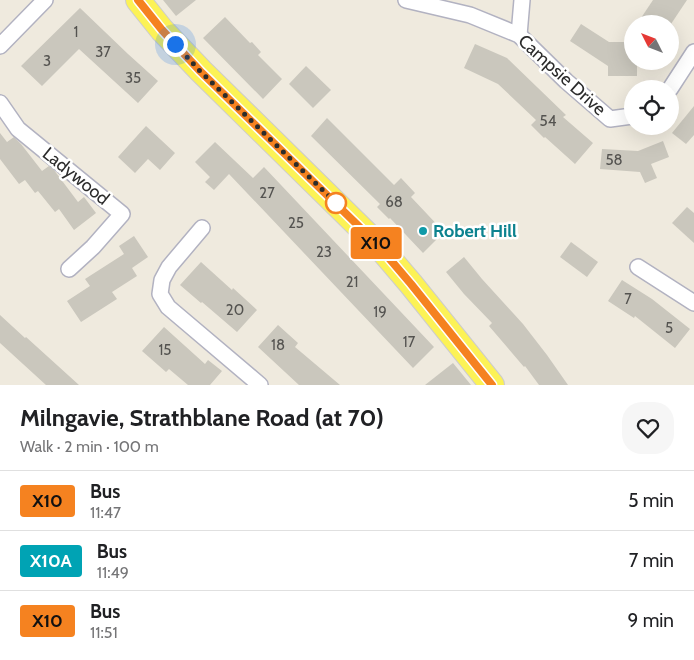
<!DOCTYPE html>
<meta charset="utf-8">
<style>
body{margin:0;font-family:Cabin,sans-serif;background:#f6f6f6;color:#202124;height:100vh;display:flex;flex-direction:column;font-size:19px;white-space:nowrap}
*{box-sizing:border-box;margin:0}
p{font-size:16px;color:#757577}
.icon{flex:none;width:28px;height:28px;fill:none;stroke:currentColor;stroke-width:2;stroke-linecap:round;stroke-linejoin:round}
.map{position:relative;height:385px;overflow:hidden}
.drawer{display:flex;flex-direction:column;background:#fff;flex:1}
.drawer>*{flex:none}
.badge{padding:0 10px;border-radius:4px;font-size:18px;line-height:32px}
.needle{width:32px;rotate:312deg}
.buttons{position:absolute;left:624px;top:15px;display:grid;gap:10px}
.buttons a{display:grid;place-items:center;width:55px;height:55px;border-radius:50%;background:#fff;box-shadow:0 5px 20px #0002;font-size:25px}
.you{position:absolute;width:25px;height:25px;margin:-12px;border:4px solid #fff;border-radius:50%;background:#1a73e8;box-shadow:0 0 0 8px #1a73e833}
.map>.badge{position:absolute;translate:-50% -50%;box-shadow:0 0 0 2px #fff}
.round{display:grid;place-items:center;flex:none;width:52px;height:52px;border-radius:20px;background:#f6f6f6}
.overview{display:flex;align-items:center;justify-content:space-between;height:85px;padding:0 20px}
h1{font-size:24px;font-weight:700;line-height:38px}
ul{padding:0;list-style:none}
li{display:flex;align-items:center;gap:15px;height:60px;padding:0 20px;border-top:1px solid #e0e0e0}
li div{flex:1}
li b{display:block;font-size:19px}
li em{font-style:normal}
li .badge{min-width:55px;font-weight:700;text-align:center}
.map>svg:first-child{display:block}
.building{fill:#cac7bd}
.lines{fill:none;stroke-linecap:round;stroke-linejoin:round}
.minor-casing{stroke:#b2b2c1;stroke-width:18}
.primary-casing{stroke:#ccc;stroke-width:26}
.minor{stroke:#fff;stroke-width:15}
.primary{stroke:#fcf256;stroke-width:24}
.line-casing{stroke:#fff;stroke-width:11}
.line{stroke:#f58220;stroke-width:8}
.walk{stroke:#2c2c2c;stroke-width:5;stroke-dasharray:0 9}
.stop-dot{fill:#fff;stroke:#f58220;stroke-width:2.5}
.culture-dot{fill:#0f9aa8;stroke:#fff;stroke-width:2}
.labels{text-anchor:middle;stroke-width:5;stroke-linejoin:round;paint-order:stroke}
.number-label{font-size:15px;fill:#545350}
.street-label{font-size:18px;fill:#2c2c2c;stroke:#fff}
.culture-label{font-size:18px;font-weight:bold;fill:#0d838f;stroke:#fff;text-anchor:start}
</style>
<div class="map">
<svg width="694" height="385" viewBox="0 0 694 385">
<rect width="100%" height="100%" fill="#efeade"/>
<g class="building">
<polygon points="163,0 196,0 176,16"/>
<polygon points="653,0 687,0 671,24 637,24"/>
<polygon points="80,8 128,54 158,81 138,103 79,49 42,86 21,66"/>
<polygon points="225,17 250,43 252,42 261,52 258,55 282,79 263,99 203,38"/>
<polygon points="581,24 609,42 632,42 632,61 637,61 637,76 608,76 608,66 570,41"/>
<polygon points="475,44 507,58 566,115 563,117 593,143 575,164 545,137 544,138 531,125 536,120 498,84 464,68"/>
<polygon points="306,66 331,90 313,108 289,84"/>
<polygon points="694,106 694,135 686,144 672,133"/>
<polygon points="327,118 394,185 401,178 415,193 411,197 444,232 423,253 390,218 389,219 377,207 380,204 311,136"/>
<polygon points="146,126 175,153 160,170 148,159 135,173 118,157"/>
<polygon points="0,133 7,142 14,137 21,144 42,171 49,166 54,170 78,202 84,197 96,213 74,230 59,209 55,212 38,191 35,193 25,180 19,184 0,159"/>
<polygon points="663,141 669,157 651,164 657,178 645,183 640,172 600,169 602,149 638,151"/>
<polygon points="215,142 253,178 264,167 434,347 413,368 229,174 214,190 205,182 210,177 195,162"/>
<polygon points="687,207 694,213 694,243 672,223"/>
<polygon points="134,236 148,257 132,268 137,276 112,292 117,299 81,322 67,301 90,286 85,279 124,254 119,246"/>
<polygon points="571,242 598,262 587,277 560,257"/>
<polygon points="464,257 482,279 523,324 547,355 568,385 539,385 525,366 524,367 489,326 492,323 464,294 446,272"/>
<polygon points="201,262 232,290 233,288 257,310 237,332 202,302 201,303 180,285"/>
<polygon points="622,280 652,299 690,329 675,348 635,316 634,318 608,301"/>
<polygon points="0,315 25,338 26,337 79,385 46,385 0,343"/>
<polygon points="278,325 298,343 295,347 340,385 299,385 258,347"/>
<polygon points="164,327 205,364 208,360 222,371 210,385 188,385 169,369 166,372 142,351"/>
<polygon points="453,363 471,385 425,385"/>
</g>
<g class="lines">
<defs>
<g id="minor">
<polyline points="406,0 470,15 519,35 566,81 610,119 632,116"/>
<polyline points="519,35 522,0"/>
<polyline points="0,46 45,0"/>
<polyline points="670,89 694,52"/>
<polyline points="0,103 18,129 122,214 93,247 69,269"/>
<polyline points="202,228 169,267 162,280 160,294 168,307 260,385"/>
<polyline points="638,267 694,303"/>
</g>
<polyline id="primary" points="138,0 162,30 201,71 377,244 411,284 492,385"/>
</defs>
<use href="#minor" class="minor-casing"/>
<use href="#primary" class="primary-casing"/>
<use href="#minor" class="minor"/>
<use href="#primary" class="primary"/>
</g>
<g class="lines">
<defs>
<polyline id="line" points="138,0 162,30 200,71 377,244 411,284 492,385"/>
</defs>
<use href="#line" class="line-casing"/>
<use href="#line" class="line"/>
<polyline class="walk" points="175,44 200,71 336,203"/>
</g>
<circle class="stop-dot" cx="336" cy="203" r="10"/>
<circle class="culture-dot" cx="423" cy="231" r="5"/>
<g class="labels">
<g class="number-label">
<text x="76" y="37">1</text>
<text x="103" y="57">37</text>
<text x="47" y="66">3</text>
<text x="133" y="83">35</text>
<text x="548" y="126">54</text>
<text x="614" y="165">58</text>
<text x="267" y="198">27</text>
<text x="394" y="207">68</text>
<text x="296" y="228">25</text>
<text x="324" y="257">23</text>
<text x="352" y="287">21</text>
<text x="628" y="304">7</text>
<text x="235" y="315">20</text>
<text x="380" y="317">19</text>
<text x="669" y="333">5</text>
<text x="409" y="347">17</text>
<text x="278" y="350">18</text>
<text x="165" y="355">15</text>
</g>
<g class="street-label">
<text transform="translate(562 75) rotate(42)" y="6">Campsie Drive</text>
<text transform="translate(76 176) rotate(39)" y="6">Ladywood</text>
</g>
<g class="culture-label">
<text x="433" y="237">Robert Hill</text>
</g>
</g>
</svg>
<div class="buttons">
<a><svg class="needle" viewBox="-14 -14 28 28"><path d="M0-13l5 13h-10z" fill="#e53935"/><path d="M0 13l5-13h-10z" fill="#757577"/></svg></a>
<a><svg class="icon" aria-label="locate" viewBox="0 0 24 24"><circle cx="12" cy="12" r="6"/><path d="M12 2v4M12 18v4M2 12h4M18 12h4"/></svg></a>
</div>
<div class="you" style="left:175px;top:44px"></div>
<b class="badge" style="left:376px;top:243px;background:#f58220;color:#111">X10</b>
</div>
<section class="drawer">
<div class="overview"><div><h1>Milngavie, Strathblane Road (at 70)</h1><p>Walk · 2 min · 100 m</p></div><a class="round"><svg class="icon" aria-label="heart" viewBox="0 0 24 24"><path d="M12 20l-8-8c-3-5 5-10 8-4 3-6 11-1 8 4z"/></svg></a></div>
<ul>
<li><span class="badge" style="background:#f58220;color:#111">X10</span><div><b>Bus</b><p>11:47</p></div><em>5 min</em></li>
<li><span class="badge" style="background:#00a3b4;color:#fff">X10A</span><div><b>Bus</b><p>11:49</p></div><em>7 min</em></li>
<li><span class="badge" style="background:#f58220;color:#111">X10</span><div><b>Bus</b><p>11:51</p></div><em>9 min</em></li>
</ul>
</section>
